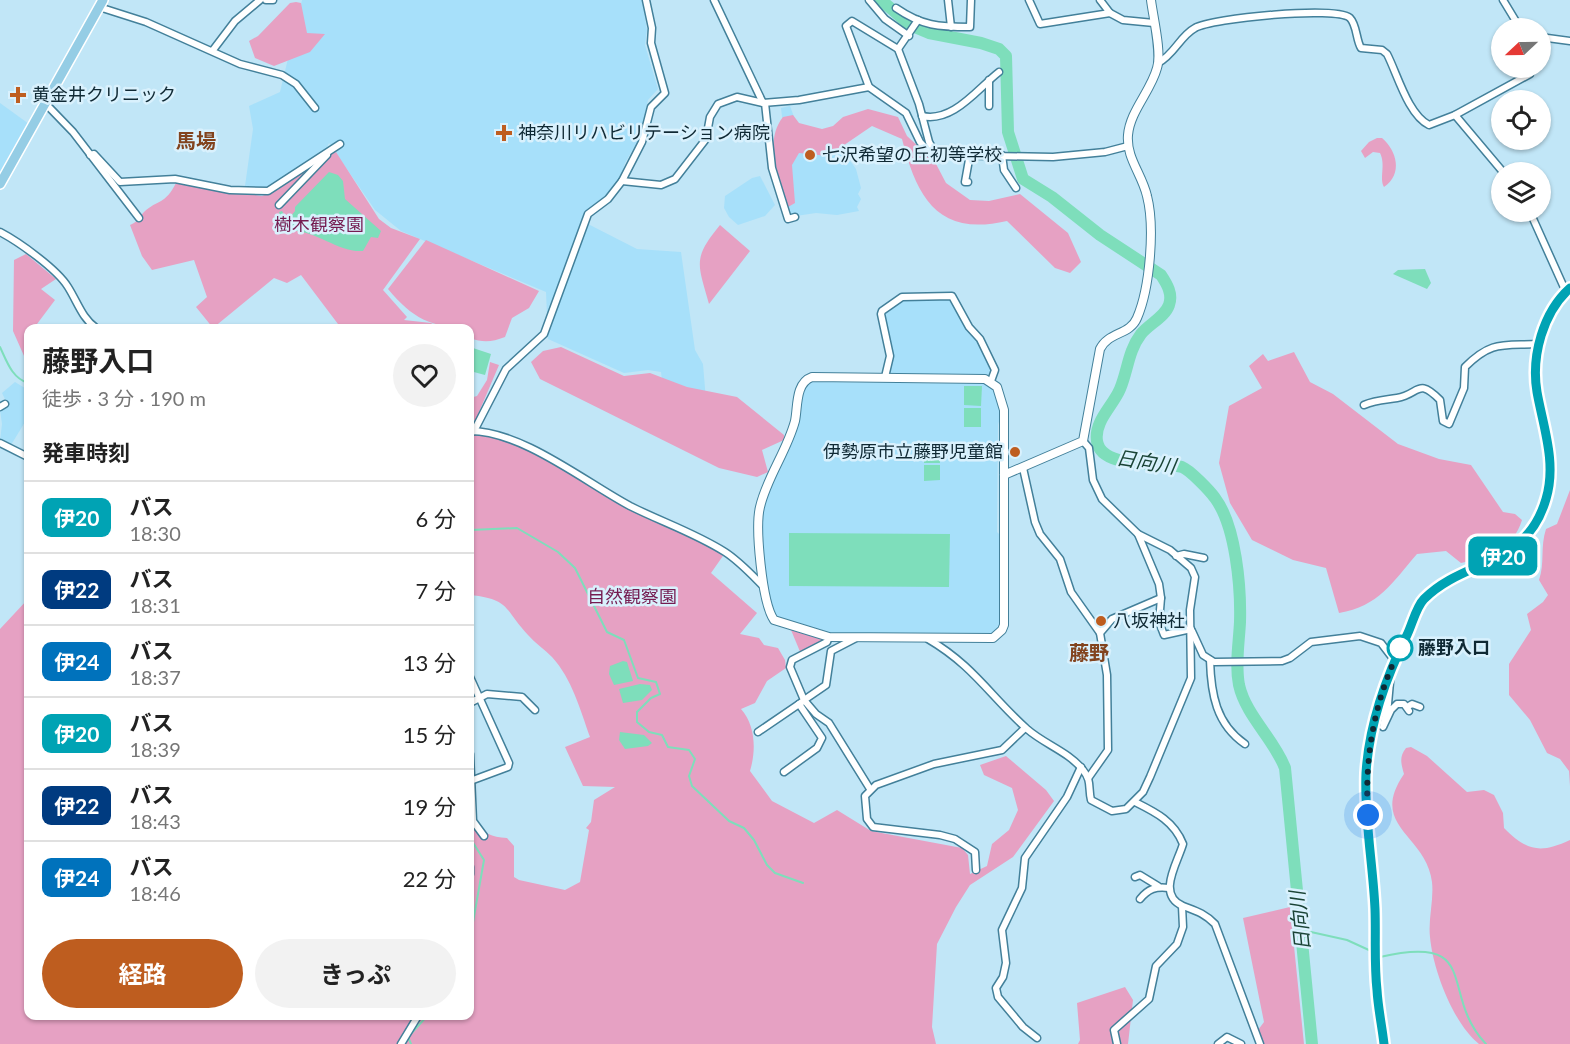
<!DOCTYPE html>
<html lang="ja">
<meta charset="utf-8">
<style>
body{margin:0;font-family:Lato,"Noto Sans JP",sans-serif;background:#f2f2f2;color:#222;height:100vh;display:flex;flex-direction:column;font-size:22px;white-space:nowrap}
*{box-sizing:border-box;margin:0}
p{font-size:20px;color:#767676}
.icon{flex:none;width:33px;height:33px;fill:none;stroke:currentColor;stroke-width:2;stroke-linecap:round;stroke-linejoin:round}
.map{position:relative;flex:1;overflow:hidden}
.drawer{position:absolute;left:24px;top:324px;width:450px;height:696px;display:flex;flex-direction:column;background:#fff;border-radius:12px;box-shadow:0 2px 4px #0004}
.drawer>*{flex:none}
.badge{padding:0 12px;border-radius:9px;font-size:21px;line-height:39px}
.needle{width:39px;rotate:248deg}
.controls{position:absolute;left:1491px;top:18px;display:grid;gap:12px}
.controls a{display:grid;place-items:center;width:60px;height:60px;border-radius:50%;background:#fff;box-shadow:0 2px 4px #0004;font-size:30px}
.you{position:absolute;width:30px;height:30px;margin:-15px;border:4px solid #fff;border-radius:50%;background:#1a73e8;box-shadow:0 0 0 9px #1a73e833}
.map>.badge{position:absolute;translate:-50% -50%;box-shadow:0 0 0 3px #fff}
h2{padding:0 18px;font-size:22px;line-height:54px}
.round{display:grid;place-items:center;flex:none;width:63px;height:63px;border-radius:32px;background:#f2f2f2}
.headline{display:flex;align-items:center;justify-content:space-between;height:102px;padding:0 18px}
h1{font-size:28px;font-weight:700;line-height:45px}
.action{display:flex;gap:12px;margin-top:auto;padding:12px 18px}
.action a{flex:1;height:69px;border-radius:36px;background:#be5d1f;color:#fff;font-size:24px;font-weight:700;line-height:69px;text-align:center}
.action a+a{background:#f2f2f2;color:#222}
ul{padding:0;list-style:none}
li{display:flex;align-items:center;gap:18px;height:72px;padding:0 18px;border-top:2px solid #e0e0e0}
li div{flex:1}
li b{display:block;font-size:22px}
li em{font-style:normal}
li .badge{min-width:66px;font-weight:700;text-align:center}
.map>svg:first-child{display:block}
.built{fill:#a7e0fa}
.green{fill:#e6a1c3}
.water{fill:#7edebb}
.lines{fill:none;stroke-linecap:round;stroke-linejoin:round}
.stream{stroke:#7edebb;stroke-width:2}
.river{stroke:#7edebb;stroke-width:12}
.minor-casing{stroke:#43809a;stroke-width:9}
.tertiary-casing{stroke:#43809a;stroke-width:10}
.primary-casing{stroke:#fff;stroke-width:12}
.minor{stroke:#fff;stroke-width:6}
.tertiary{stroke:#fff;stroke-width:8}
.primary{stroke:#95cde5;stroke-width:9}
.line-casing{stroke:#fff;stroke-width:14}
.line{stroke:#00a3b4;stroke-width:9}
.walk{stroke:#0f2934;stroke-width:6;stroke-dasharray:0 10.8}
.poi-dot{fill:#be5d1f;stroke:#d9f1fd;stroke-width:2}
.stop-dot{fill:#fff;stroke:#00a3b4;stroke-width:3}
.labels{text-anchor:middle;stroke-width:5;stroke-linejoin:round;paint-order:stroke}
.poi-label{font-size:18px;fill:#0f2934;stroke:#d9f1fd;text-anchor:start}
.park-label{font-size:18px;fill:#751c51;stroke:#d9f1fd}
.stop-label{font-size:18px;font-weight:bold;fill:#0f2934;stroke:#d9f1fd;text-anchor:start}
.neighbourhood-label{font-size:20px;font-weight:bold;fill:#82431e;stroke:#d9f1fd}
.water-label{font-size:20px;font-style:italic;fill:#1a4436;stroke:#d9f1fd}
</style>
<div class="map">
<svg width="1570" height="1044" viewBox="0 0 1570 1044">
<rect width="100%" height="100%" fill="#c1e6f7"/>
<g class="built">
<polygon points="302,0 642,0 647,30 645,45 658,89 648,100 640,137 625,163 619,183 584,216 590,225 637,249 681,252 695,350 703,364 706,400 663,388 661,372 648,370 624,373 548,339 546,292 401,231 375,210 329,143 325,152 312,158 278,183 265,188 245,186 253,129 249,106 280,92"/>
<polygon points="0,103 29,124 0,174"/>
<polygon points="790,106 797,125 835,140 856,169 861,188 858,194 861,199 857,207 859,211 837,215 816,213 789,217 775,168 773,142 783,126 781,108"/>
<polygon points="760,176 775,205 765,216 738,225 729,217 724,208 725,196 752,178"/>
<polygon points="904,299 952,299 966,327 982,346 992,369 990,375 889,374 891,361 885,315 888,309"/>
<polygon points="15,382 28,390 28,417 11,445 0,441 2,424 0,410 7,403 2,393"/>
<polygon points="811,382 992,384 1002,410 998,425 997,532 1001,536 1000,630 993,635 828,634 775,618 765,580 762,506 791,440 803,389"/>
</g>
<g class="green">
<polygon points="296,2 301,3 307,33 325,34 310,52 274,66 255,58 249,41 258,36 290,3"/>
<path d="M868,109L898,117L907,136L935,162L946,183L970,200L989,201L1020,194L1068,233L1081,262L1070,273L1055,268L1007,221C938,237 917,198 902,139L872,126L828,156L799,153L792,165L795,203L788,207C779,181 763,142 783,117L793,115L799,123L822,129L833,126L843,117Z"/>
<path d="M1377,138H1382C1397,151 1403,174 1384,187C1379,178 1386,165 1380,153L1373,152L1365,158L1361,151L1369,142Z"/>
<path d="M336,152L379,219L391,228L420,239L383,290L407,317L404,320L431,323L439,328H341L301,275L287,283L274,278L213,328L196,307L207,297L194,260L152,270L142,256L130,225C138,222 138,218 144,212C158,199 165,205 176,183L262,196L279,189L311,163Z"/>
<path d="M720,225L750,251L709,304C698,264 692,259 720,225Z"/>
<path d="M426,240L539,291L529,308L512,318L505,337C492,342 483,343 470,338V328C431,328 412,318 388,289Z"/>
<polygon points="26,254 56,279 41,289 55,300 34,328 28,328 28,365 13,331 14,260"/>
<polygon points="561,347 624,376 650,373 687,387 737,397 784,435 784,440 762,450 768,472 757,477 719,468 540,379 531,362 543,351"/>
<path d="M1294,352L1310,382L1333,394L1398,444L1439,459L1471,465L1503,512L1515,514L1522,520C1513,549 1489,557 1461,563L1446,551L1417,554C1392,583 1379,606 1339,613L1326,568L1293,560L1252,540L1230,503L1219,463L1229,406L1262,388L1249,366L1263,354L1268,361Z"/>
<polygon points="490,362 499,365 476,419 470,424 470,398 477,396 487,380"/>
<path d="M470,433C524,433 582,484 630,508C662,523 694,536 725,553L711,573L757,613L740,634L759,638L764,645L778,648L785,660L786,668L767,681L755,703L741,709C756,726 756,751 750,771L772,801L814,823L837,810L871,831L962,848L968,855L970,874L987,866L992,844L1009,830L1018,810L1012,788L984,775L980,765L1006,756L1046,790L1054,801L1013,857L970,885L956,907L937,944L932,1027L936,1044H0V629L28,599V1016H470V795C476,821 475,836 507,838L514,846V877L519,880L565,890L580,882L589,830L586,828L591,822L594,800L615,787L583,786L565,747L590,737C580,709 572,679 552,657C544,649 535,643 528,635C504,609 510,599 470,595V557L473,556L470,553Z"/>
<path d="M1570,490V786L1569,771L1560,759L1547,753L1530,720L1509,695V664L1531,630L1527,614L1543,602L1548,595L1539,580C1545,563 1540,547 1546,529L1557,524Z"/>
<polygon points="791,630 824,640 825,642 801,654"/>
<path d="M1411,747L1427,756L1467,792L1484,790L1494,795L1503,813L1504,828C1527,851 1540,854 1570,840V1044H1479C1453,1023 1433,970 1430,937C1428,919 1434,900 1432,882C1426,834 1368,827 1404,774C1401,763 1399,757 1406,748Z"/>
<polygon points="1290,907 1304,1044 1257,1044 1255,1034 1264,1022 1243,918"/>
<polygon points="1125,987 1133,1000 1128,1044 1078,1044 1080,1040 1077,1003"/>
</g>
<g class="water">
<path d="M329,172L338,175L343,181L345,199L381,231L378,238L371,237L363,251C338,253 313,228 289,231L284,227L279,212L282,211L289,224L293,223L291,216L295,211V207Z"/>
<polygon points="1425,269 1431,283 1427,289 1393,274 1398,270"/>
<polygon points="470,347 491,354 485,375 470,371"/>
<polygon points="964,386 982,386 981,406 964,405"/>
<rect x="964" y="408" width="17" height="19"/>
<rect x="924" y="447" width="16" height="16"/>
<polygon points="924,465 940,465 940,480 924,481"/>
<polygon points="789,533 950,534 949,587 789,586"/>
<polygon points="623,661 627,662 633,681 614,685 609,674 610,666"/>
<polygon points="640,684 650,685 652,690 642,700 623,703 619,689"/>
<polygon points="620,732 644,735 652,743 648,746 625,749 619,740"/>
</g>
<g class="lines">
<g class="stream">
<path d="M0,347C7,362 12,378 28,383"/>
<polyline points="470,530 517,528 558,552 575,568 607,632 624,640 638,678 656,682 660,694 651,698 637,712 637,722 649,732 662,735 668,747 689,750 695,759 689,776 692,786 729,821 744,828 754,840 767,865 775,873 803,883"/>
<polyline points="470,838 484,860 470,939"/>
<polyline points="1302,930 1347,940 1371,951"/>
<path d="M1380,957C1484,933 1438,994 1486,1044"/>
<polyline points="409,1036 427,1016"/>
<polyline points="408,1037 411,1044"/>
</g>
<path class="river" d="M881,0L910,25L929,33L981,43L999,49L1006,56L1008,132L1023,179L1052,197L1100,235L1161,275C1167,284 1173,294 1169,305C1165,317 1149,324 1141,334C1128,351 1128,370 1120,389C1113,406 1094,421 1097,441C1101,470 1161,461 1182,467C1190,470 1210,491 1215,498C1236,526 1241,588 1240,622C1239,643 1235,664 1239,685C1246,716 1274,739 1285,768L1312,1044"/>
<defs>
<g id="minor">
<polyline points="266,0 273,0"/>
<polyline points="646,0 652,28 651,43 665,93 651,107 642,142 622,181 661,185 675,179 706,139 710,117 718,104 737,97 763,103"/>
<polyline points="714,0 763,103 799,100 869,87 846,26 852,21 898,49 919,104 929,142 933,149 940,155 1053,157 1105,152 1128,146"/>
<polyline points="869,0 885,19 909,36"/>
<polyline points="948,0 951,27"/>
<polyline points="1029,0 1040,24 1110,13 1123,20 1154,23"/>
<polyline points="1100,0 1110,13"/>
<polyline points="1503,0 1520,28"/>
<polyline points="99,7 146,22 240,64 282,75 296,84 315,108"/>
<path d="M896,8C922,26 939,27 970,27L971,0"/>
<polyline points="1540,37 1570,41"/>
<polyline points="898,49 918,20"/>
<polyline points="213,50 235,21 260,0"/>
<path d="M1158,63C1174,55 1180,36 1195,28C1212,18 1336,6 1350,18C1357,25 1356,40 1361,48L1382,50L1387,54C1397,73 1408,115 1429,125L1455,115L1530,74L1531,68"/>
<polyline points="989,80 989,106"/>
<polyline points="869,87 906,113 920,142 933,156 945,156"/>
<polyline points="45,103 73,132 139,218"/>
<polyline points="765,103 772,168 788,219 795,217"/>
<polyline points="1455,115 1503,172"/>
<path d="M922,116C953,123 977,89 999,72"/>
<polyline points="90,155 94,154 120,182 175,179 230,190 268,191 340,144"/>
<polyline points="1002,155 1004,170 1016,188"/>
<polyline points="968,182 965,182 970,154"/>
<polyline points="279,205 327,155"/>
<polyline points="1530,212 1566,292"/>
<path d="M0,232C19,242 57,269 68,287C78,303 82,318 96,328"/>
<polyline points="885,377 890,356 881,314 882,311 902,297 952,296 969,327 980,339 995,370 991,381"/>
<path d="M1364,405C1376,400 1385,400 1397,398C1420,394 1417,377 1440,400L1443,421L1449,424L1464,388L1465,367C1492,340 1503,346 1539,344"/>
<polyline points="0,407 5,404"/>
<path d="M470,431C522,431 585,482 630,506C662,522 695,533 725,552C739,561 751,574 763,586"/>
<polyline points="474,431 506,369 544,334 588,214 608,199 622,181"/>
<polyline points="0,443 28,457"/>
<polyline points="1023,468 1035,522 1040,534 1060,559 1071,592 1100,633"/>
<polyline points="1138,534 1159,584 1161,598"/>
<polyline points="1176,556 1184,554 1204,558"/>
<polyline points="1192,631 1203,655 1214,662 1282,661 1290,658 1311,642 1360,636 1381,643 1394,660"/>
<polyline points="829,637 827,642 792,660 790,667 804,700 816,714 829,723 870,789"/>
<path d="M928,639C974,666 990,696 1027,729C1044,744 1069,752 1083,770C1092,781 1088,788 1091,800L1112,811L1126,809L1143,792L1150,777L1191,678L1190,610L1195,577L1191,568L1170,550L1138,534L1102,499L1093,480L1089,448L1083,441"/>
<path d="M1210,660C1211,694 1216,724 1245,744"/>
<polyline points="1391,671 1388,704 1383,727 1391,710 1397,704 1404,704 1409,711"/>
<polyline points="470,677 509,763 508,767 473,780"/>
<polyline points="807,698 826,685 831,651 856,638"/>
<polyline points="470,703 487,694 522,697 535,710"/>
<polyline points="1407,707 1412,704 1420,707"/>
<polyline points="758,732 802,702"/>
<polyline points="470,754 473,821 484,836"/>
<polyline points="784,772 817,748 822,738 799,704"/>
<polyline points="1089,777 1108,750 1107,675 1100,633 1112,619 1161,598 1159,622 1164,635 1191,629"/>
<path d="M1135,802C1155,812 1174,821 1183,844C1178,862 1156,895 1183,906C1196,911 1204,913 1215,924L1260,1044"/>
<polyline points="470,867 470,874"/>
<polyline points="976,870 975,852 955,839 940,835 873,827 867,819 865,796 876,785 934,764 1002,750 1025,728"/>
<polyline points="1135,877 1140,875 1158,886"/>
<path d="M1140,899C1148,889 1156,886 1169,888"/>
<polyline points="1037,1038 1023,1027 998,997 996,988 1003,977 1006,963 1002,930 1022,888 1025,858 1067,797 1081,767"/>
<polyline points="401,1044 418,1016"/>
<polyline points="1117,1044 1114,1030 1149,999 1156,966 1177,944 1183,927 1182,906"/>
<polyline points="1218,1044 1227,1037 1241,1044"/>
</g>
<g id="tertiary">
<path d="M812,377L985,379L997,387L1004,410V625L1002,630L993,638L829,637L774,620C762,603 755,527 760,507C767,477 787,451 795,421C798,407 795,383 812,377Z"/>
<path d="M1004,475L1083,441L1100,349C1108,332 1130,335 1137,318C1150,288 1155,227 1147,196C1142,174 1126,158 1128,135C1130,111 1151,91 1157,68C1162,53 1153,17 1151,0"/>
<path d="M1384,1044C1382,1026 1378,1008 1377,990C1374,963 1376,936 1375,909C1373,864 1364,818 1366,773C1368,726 1386,677 1407,635C1412,625 1416,607 1424,599C1464,558 1526,568 1546,499C1557,463 1543,426 1537,392C1531,356 1543,312 1570,288"/>
</g>
<polyline id="primary" points="0,184 103,0"/>
</defs>
<use href="#minor" class="minor-casing"/>
<use href="#tertiary" class="tertiary-casing"/>
<use href="#primary" class="primary-casing"/>
<use href="#minor" class="minor"/>
<use href="#tertiary" class="tertiary"/>
<use href="#primary" class="primary"/>
</g>
<g class="lines">
<defs>
<path id="line" d="M1384,1044C1382,1026 1378,1008 1377,990C1374,963 1376,936 1375,909C1373,864 1364,818 1366,773C1369,726 1386,677 1407,635C1412,625 1416,607 1424,599C1465,558 1526,568 1546,499C1557,463 1543,426 1537,392C1531,356 1543,312 1570,288"/>
</defs>
<use href="#line" class="line-casing"/>
<use href="#line" class="line"/>
<path class="walk" d="M1368,815C1364,757 1375,695 1403,643L1400,648"/>
</g>
<g class="poi-dot">
<path d="M15 86h6v6h6v6h-6v6h-6v-6h-6v-6h6z"/>
<path d="M501 124h6v6h6v6h-6v6h-6v-6h-6v-6h6z"/>
<circle cx="810" cy="155" r="6"/>
<circle cx="1015" cy="452" r="6"/>
<circle cx="1101" cy="621" r="6"/>
</g>
<circle class="stop-dot" cx="1400" cy="648" r="12"/>
<g class="labels">
<g class="poi-label">
<text x="32" y="101">黄金井クリニック</text>
<text x="518" y="139">神奈川リハビリテーション病院</text>
<text x="822" y="161">七沢希望の丘初等学校</text>
<text x="1003" y="458" text-anchor="end">伊勢原市立藤野児童館</text>
<text x="1113" y="627">八坂神社</text>
</g>
<g class="park-label">
<text x="319" y="231">樹木観察園</text>
<text x="632" y="603">自然観察園</text>
</g>
<g class="stop-label">
<text x="1418" y="654">藤野入口</text>
</g>
<g class="neighbourhood-label">
<text x="196" y="148">馬場</text>
<text x="1089" y="660">藤野</text>
</g>
<g class="water-label">
<text transform="translate(1146 462) rotate(9)" y="7">日向川</text>
<text transform="translate(1300 921) rotate(-96)" y="7">日向川</text>
</g>
</g>
</svg>
<div class="controls">
<a><svg class="needle" viewBox="-14 -14 28 28"><path d="M0-13l5 13h-10z" fill="#e53935"/><path d="M0 13l5-13h-10z" fill="#767676"/></svg></a>
<a><svg class="icon" aria-label="locate" viewBox="0 0 24 24"><circle cx="12" cy="12" r="6"/><path d="M12 2v4M12 18v4M2 12h4M18 12h4"/></svg></a>
<a><svg class="icon" aria-label="layers" viewBox="0 0 24 24"><path d="M12 4l9 5-9 5-9-5zM3 14l9 5 9-5"/></svg></a>
</div>
<div class="you" style="left:1368px;top:815px"></div>
<b class="badge" style="left:1503px;top:556px;background:#00a3b4;color:#fff">伊20</b>
<section class="drawer">
<div class="headline"><div><h1>藤野入口</h1><p>徒歩 · 3 分 · 190 m</p></div><a class="round"><svg class="icon" aria-label="heart" viewBox="0 0 24 24"><path d="M12 20l-8-8c-3-5 5-10 8-4 3-6 11-1 8 4z"/></svg></a></div>
<h2>発車時刻</h2>
<ul>
<li><span class="badge" style="background:#00a3b4;color:#fff">伊20</span><div><b>バス</b><p>18:30</p></div><em>6 分</em></li>
<li><span class="badge" style="background:#003b80;color:#fff">伊22</span><div><b>バス</b><p>18:31</p></div><em>7 分</em></li>
<li><span class="badge" style="background:#0072bc;color:#fff">伊24</span><div><b>バス</b><p>18:37</p></div><em>13 分</em></li>
<li><span class="badge" style="background:#00a3b4;color:#fff">伊20</span><div><b>バス</b><p>18:39</p></div><em>15 分</em></li>
<li><span class="badge" style="background:#003b80;color:#fff">伊22</span><div><b>バス</b><p>18:43</p></div><em>19 分</em></li>
<li><span class="badge" style="background:#0072bc;color:#fff">伊24</span><div><b>バス</b><p>18:46</p></div><em>22 分</em></li>
</ul>
<div class="action"><a>経路</a><a>きっぷ</a></div>
</section>
</div>
